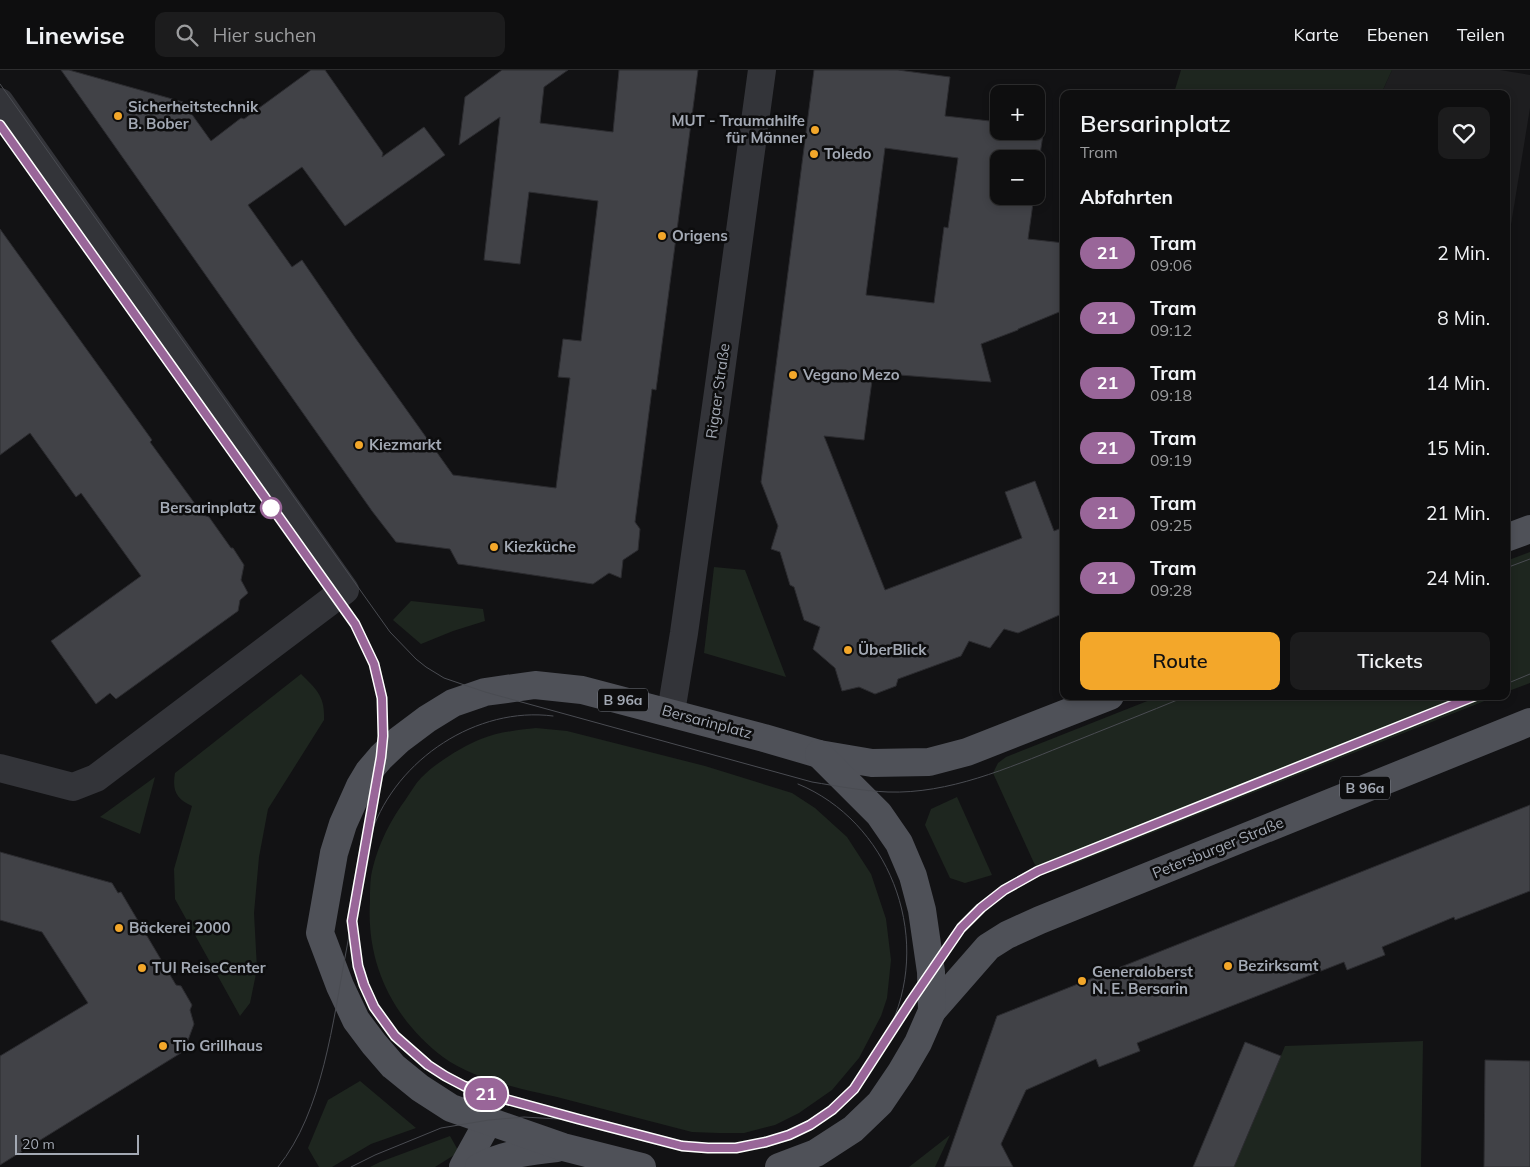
<!DOCTYPE html>
<html lang="de">
<meta charset="utf-8">
<style>
body{margin:0;font-family:Mulish,sans-serif;background:#1c1c1d;color:#f1f3f6;height:100vh;display:flex;flex-direction:column;font-size:19px;white-space:nowrap}
*{box-sizing:border-box;margin:0}
p{font-size:16px;color:#9b9c9e}
.icon{flex:none;width:28px;height:28px;fill:none;stroke:currentColor;stroke-width:2;stroke-linecap:round;stroke-linejoin:round}
.map{position:relative;flex:1;overflow:hidden}
.panel{position:absolute;left:1060px;top:20px;width:450px;height:610px;display:flex;flex-direction:column;background:#0e0e0f;border-radius:10px;box-shadow:0 2px 8px #0003,0 0 0 1px #2e2e2f}
.panel>*{flex:none}
.badge{padding:0 10px;border-radius:16px;font-size:18px;line-height:32px}
.controls{position:absolute;left:990px;top:15px;display:grid;gap:10px}
.controls a{display:grid;place-items:center;width:55px;height:55px;border-radius:10px;background:#0e0e0f;box-shadow:0 2px 8px #0003,0 0 0 1px #2e2e2f;font-size:25px}
.scale{position:absolute;left:15px;bottom:12px;width:124px;box-sizing:border-box;padding-left:5px;border:2px solid #a3a9b4;border-top:0;font-size:14px;line-height:18px;white-space:nowrap;color:#a3a9b4;-webkit-text-stroke:4px #0d0d0e;paint-order:stroke}
.map>.badge{position:absolute;translate:-50% -50%;box-shadow:0 0 0 2px #fff}
h2{padding:0 20px;font-size:19px;line-height:45px}
.round{display:grid;place-items:center;flex:none;width:52px;height:52px;border-radius:10px;background:#1c1c1d}
.summary{display:flex;align-items:center;justify-content:space-between;height:85px;padding:0 20px}
h1{font-size:24px;font-weight:600;line-height:38px}
.action{display:flex;gap:10px;margin-top:auto;padding:10px 20px}
.action a{flex:1;height:58px;border-radius:10px;background:#f3a72a;color:#111;font-size:20px;font-weight:600;line-height:58px;text-align:center}
.action a+a{background:#1c1c1d;color:#f1f3f6}
ul{padding:0;list-style:none}
li{display:flex;align-items:center;gap:15px;height:65px;padding:0 20px}
li div{flex:1}
li b{display:block;font-size:19px}
li em{font-style:normal}
li .badge{min-width:55px;font-weight:700;text-align:center}
header{display:flex;align-items:center;gap:30px;box-sizing:border-box;height:70px;padding:0 25px;background:#0e0e0f;border-bottom:1px solid #2e2e2f}
header strong{font-size:24px}
nav{display:flex;gap:28px;margin-inline-start:auto;font-size:18px}
.search{width:350px;height:45px;background:#1c1c1d;display:flex;align-items:center;gap:12px;box-sizing:border-box;padding:0 18px;border-radius:10px;color:#9b9c9e;font-size:19px}
.map>svg:first-child{display:block}
.built{fill:#1e1e20}
.green{fill:#1e261f}
.building{fill:#414247;stroke:#2c2c30;fill-rule:evenodd}
.lines{fill:none;stroke-linecap:round;stroke-linejoin:round}
.minor{stroke:#333439;stroke-width:28}
.major{stroke:#4f5158;stroke-width:28}
.tram{stroke:#4a4c52;stroke-width:1}
.line-casing{stroke:#fff;stroke-width:11}
.line{stroke:#969;stroke-width:8}
.poi-dot{fill:#f3a72a;stroke:#0d0d0e;stroke-width:2}
.stop-dot{fill:#fff;stroke:#969;stroke-width:2.5}
.labels{text-anchor:middle;stroke-width:5;stroke-linejoin:round;paint-order:stroke}
.shield{fill:#0d0d0e;stroke:#767a82;stroke-width:1}
.shield-label{font-size:14px;font-weight:bold;fill:#a3a9b4}
.poi-label{font-size:15px;font-weight:bold;fill:#a3a9b4;stroke:#0d0d0e;text-anchor:start}
.street-label{font-size:15px;fill:#a3a9b4;stroke:#0d0d0e}
.stop-label{font-size:15px;font-weight:bold;fill:#a3a9b4;stroke:#0d0d0e;text-anchor:end}
</style>
<header>
<strong>Linewise</strong>
<div class="search"><svg class="icon" aria-label="search" viewBox="0 0 24 24"><circle cx="10" cy="10" r="6"/><path d="M15 15l6 6"/></svg>Hier suchen</div>
<nav><a>Karte</a><a>Ebenen</a><a>Teilen</a></nav>
</header>
<div class="map">
<svg width="1530" height="1097" viewBox="0 0 1530 1097">
<rect width="100%" height="100%" fill="#121214"/>
<polygon class="built" points="1392,0 1500,0 1530,5 1530,38 1508,173 1506,172 1506,24 1381,24"/>
<g class="green">
<polygon points="1181,0 1392,0 1381,24 1177,24 1174,23"/>
<polygon points="1530,482 1530,613 1506,622 1506,491"/>
<polygon points="714,497 745,500 786,607 704,583"/>
<polygon points="411,531 483,539 485,551 453,561 421,574 393,550"/>
<path d="M301,604C317,620 325,626 324,650L268,739L259,787L254,843L257,899L250,933L240,946L175,829L174,799L192,736C176,729 172,720 175,703Z"/>
<polygon points="1160,626 1497,626 1056,801 1042,804 1034,793 993,703 998,693 1006,687"/>
<path d="M536,658L567,661L705,696L792,723L815,738L847,767L871,804L886,849L891,890L887,928L881,946L859,988L832,1020L799,1043L775,1055L744,1063H719L692,1062C647,1050 602,1039 557,1027C522,1019 472,1009 443,987C393,949 366,894 370,831C370,820 370,807 373,797C379,773 391,749 406,729C411,722 415,714 421,708C434,694 463,676 481,669C498,662 518,660 536,658Z"/>
<polygon points="155,707 140,764 100,747"/>
<polygon points="957,727 992,805 965,813 950,808 925,755 931,739"/>
<polygon points="1423,971 1421,1097 1234,1097 1285,976"/>
<polygon points="360,1011 416,1058 371,1074 332,1097 319,1097 308,1078 328,1030"/>
<polygon points="950,1065 935,1097 909,1097"/>
<polygon points="450,1066 459,1082 435,1097 370,1097 380,1092"/>
</g>
<g class="building">
<polygon points="61,0 69,0 183,32 211,71 241,48 244,49 311,0 325,0 383,83 382,87 424,57 445,85 345,156 302,97 248,135 292,197 302,190 356,269 453,405 556,418 570,308 558,307 563,269 581,271 598,131 529,122 520,194 484,190 500,47 459,75 465,27 502,0 568,0 544,17 540,53 613,62 619,0 698,0 656,320 652,319 635,452 640,459 638,480 623,490 621,508 609,503 593,514 472,496 458,494 450,479 396,472 372,441"/>
<path d="M814,0H898L950,7L945,46L999,52V61H1036V57L1044,58L1036,111V89H999V126H1034L1028,169L1064,173V240L1018,259V260L981,274L991,312L873,303L864,370L824,366L885,520L1022,468L1005,422L1035,411L1054,461L1064,457V543L1018,563L1004,559L990,578L969,571L961,586L898,609L896,616L875,624L859,617L842,621L835,598L813,579L820,557L804,550L794,517L790,515L780,482L771,479L778,456L761,412ZM885,78L958,88L948,158L944,157L934,233L866,225Z"/>
<polygon points="0,159 152,370 150,372 190,427 203,445 209,447 231,478 233,478 244,495 241,510 248,523 240,530 238,541 116,629 110,623 96,634 51,571 141,506 81,423 76,427 30,363 0,385"/>
<polygon points="1530,735 1530,821 1455,850 1454,847 1382,877 1385,885 1347,900 1344,892 1137,973 1140,981 1099,997 1096,989 1026,1020 1001,1074 1013,1097 944,1097 997,946"/>
<polygon points="0,782 112,813 118,823 121,822 176,915 181,916 192,935 190,940 194,954 184,981 0,1095 0,986 88,933 42,862 0,850"/>
<polygon points="1245,972 1281,986 1234,1097 1193,1097"/>
<polygon points="1485,990 1530,991 1530,1097 1484,1097"/>
</g>
<g class="lines">
<g class="minor">
<polyline points="0,32 345,520 96,708 73,717 0,698"/>
<polyline points="671,642 684,563 719,315 762,0"/>
</g>
<g class="major">
<polyline points="1506,468 1530,459"/>
<polyline points="932,941 988,877 1007,865 1040,850 1530,652"/>
<polyline points="463,1097 489,1050"/>
<path d="M479,1097C506,1084 528,1081 557,1078"/>
<polyline points="642,1097 563,1077 451,1038 420,1018 393,996 374,974 356,950 340,916 320,863 334,783 343,754 360,716 369,701 381,687 399,670 427,649 453,633 485,622 535,615 582,620 764,668 819,684 872,693 929,692 967,682 1110,626"/>
<polyline points="779,1097 816,1083 853,1059 880,1033 901,1002 918,973 932,941 931,902 922,840 913,806 899,773 879,744 819,684"/>
</g>
<g class="tram">
<path d="M0,14L390,562L416,589L426,597L444,608L485,622L812,712C837,716 862,721 888,722C949,724 1008,698 1063,676C1105,659 1146,643 1187,626"/>
<path d="M0,55L355,554L374,593L382,628L383,666L381,687C370,752 358,817 346,882C333,950 323,1042 278,1097"/>
<polyline points="1506,498 1530,489"/>
<polyline points="1506,614 1530,604"/>
<path d="M798,714C888,751 932,863 892,953"/>
<path d="M372,761C397,689 477,636 553,646"/>
<path d="M352,851C359,896 364,929 395,965C412,986 436,1003 461,1014C489,1028 523,1034 553,1042C581,1050 609,1058 638,1065C670,1073 703,1082 737,1078C771,1074 803,1061 830,1042C855,1024 868,997 883,973C902,945 920,916 940,889C949,875 958,860 970,848C989,828 1013,814 1038,801L1475,626"/>
<polyline points="351,1097 375,1085 441,1058 489,1050 524,1047 558,1049"/>
</g>
</g>
<g class="lines">
<defs>
<polyline id="line" points="0,55 355,554 374,594 382,628 383,666 381,687 352,851 358,896 364,915 374,937 395,966 428,995 445,1006 464,1016 490,1025 578,1049 682,1076 708,1078 736,1078 766,1072 789,1065 810,1055 832,1040 854,1019 911,931 961,858 981,838 1004,820 1038,801 1475,626"/>
</defs>
<use href="#line" class="line-casing"/>
<use href="#line" class="line"/>
</g>
<g class="poi-dot">
<circle cx="118" cy="46" r="5"/>
<circle cx="815" cy="60" r="5"/>
<circle cx="814" cy="84" r="5"/>
<circle cx="662" cy="166" r="5"/>
<circle cx="793" cy="305" r="5"/>
<circle cx="359" cy="375" r="5"/>
<circle cx="494" cy="477" r="5"/>
<circle cx="848" cy="580" r="5"/>
<circle cx="119" cy="858" r="5"/>
<circle cx="1228" cy="896" r="5"/>
<circle cx="142" cy="898" r="5"/>
<circle cx="1082" cy="911" r="5"/>
<circle cx="163" cy="976" r="5"/>
</g>
<circle class="stop-dot" cx="271" cy="438" r="10"/>
<g class="labels">
<g class="shield">
<rect x="598" y="618.5" width="50" height="23" rx="4"/>
<rect x="1340" y="706.5" width="50" height="23" rx="4"/>
</g>
<g class="shield-label">
<text x="623" y="635">B 96a</text>
<text x="1365" y="723">B 96a</text>
</g>
<g class="poi-label">
<text x="128" y="42">Sicherheitstechnik<tspan x="128" dy="17">B. Bober</tspan></text>
<text x="805" y="56" text-anchor="end">MUT - Traumahilfe<tspan x="805" dy="17">für Männer</tspan></text>
<text x="824" y="89">Toledo</text>
<text x="672" y="171">Origens</text>
<text x="803" y="310">Vegano Mezo</text>
<text x="369" y="380">Kiezmarkt</text>
<text x="504" y="482">Kiezküche</text>
<text x="858" y="585">ÜberBlick</text>
<text x="129" y="863">Bäckerei 2000</text>
<text x="1238" y="901">Bezirksamt</text>
<text x="152" y="903">TUI ReiseCenter</text>
<text x="1092" y="907">Generaloberst<tspan x="1092" dy="17">N. E. Bersarin</tspan></text>
<text x="173" y="981">Tio Grillhaus</text>
</g>
<g class="street-label">
<text transform="translate(718 321) rotate(-82)" y="5">Rigaer Straße</text>
<text transform="translate(707 652) rotate(15)" y="5">Bersarinplatz</text>
<text transform="translate(1218 778) rotate(-22)" y="5">Petersburger Straße</text>
</g>
<g class="stop-label">
<text x="256" y="443">Bersarinplatz</text>
</g>
</g>
</svg>
<div class="controls">
<a>+</a>
<a>−</a>
</div>
<div class="scale">20 m</div>
<b class="badge" style="left:486px;top:1024px;background:#969;color:#fff">21</b>
<section class="panel">
<div class="summary"><div><h1>Bersarinplatz</h1><p>Tram</p></div><a class="round"><svg class="icon" aria-label="heart" viewBox="0 0 24 24"><path d="M12 20l-8-8c-3-5 5-10 8-4 3-6 11-1 8 4z"/></svg></a></div>
<h2>Abfahrten</h2>
<ul>
<li><span class="badge" style="background:#969;color:#fff">21</span><div><b>Tram</b><p>09:06</p></div><em>2 Min.</em></li>
<li><span class="badge" style="background:#969;color:#fff">21</span><div><b>Tram</b><p>09:12</p></div><em>8 Min.</em></li>
<li><span class="badge" style="background:#969;color:#fff">21</span><div><b>Tram</b><p>09:18</p></div><em>14 Min.</em></li>
<li><span class="badge" style="background:#969;color:#fff">21</span><div><b>Tram</b><p>09:19</p></div><em>15 Min.</em></li>
<li><span class="badge" style="background:#969;color:#fff">21</span><div><b>Tram</b><p>09:25</p></div><em>21 Min.</em></li>
<li><span class="badge" style="background:#969;color:#fff">21</span><div><b>Tram</b><p>09:28</p></div><em>24 Min.</em></li>
</ul>
<div class="action"><a>Route</a><a>Tickets</a></div>
</section>
</div>
